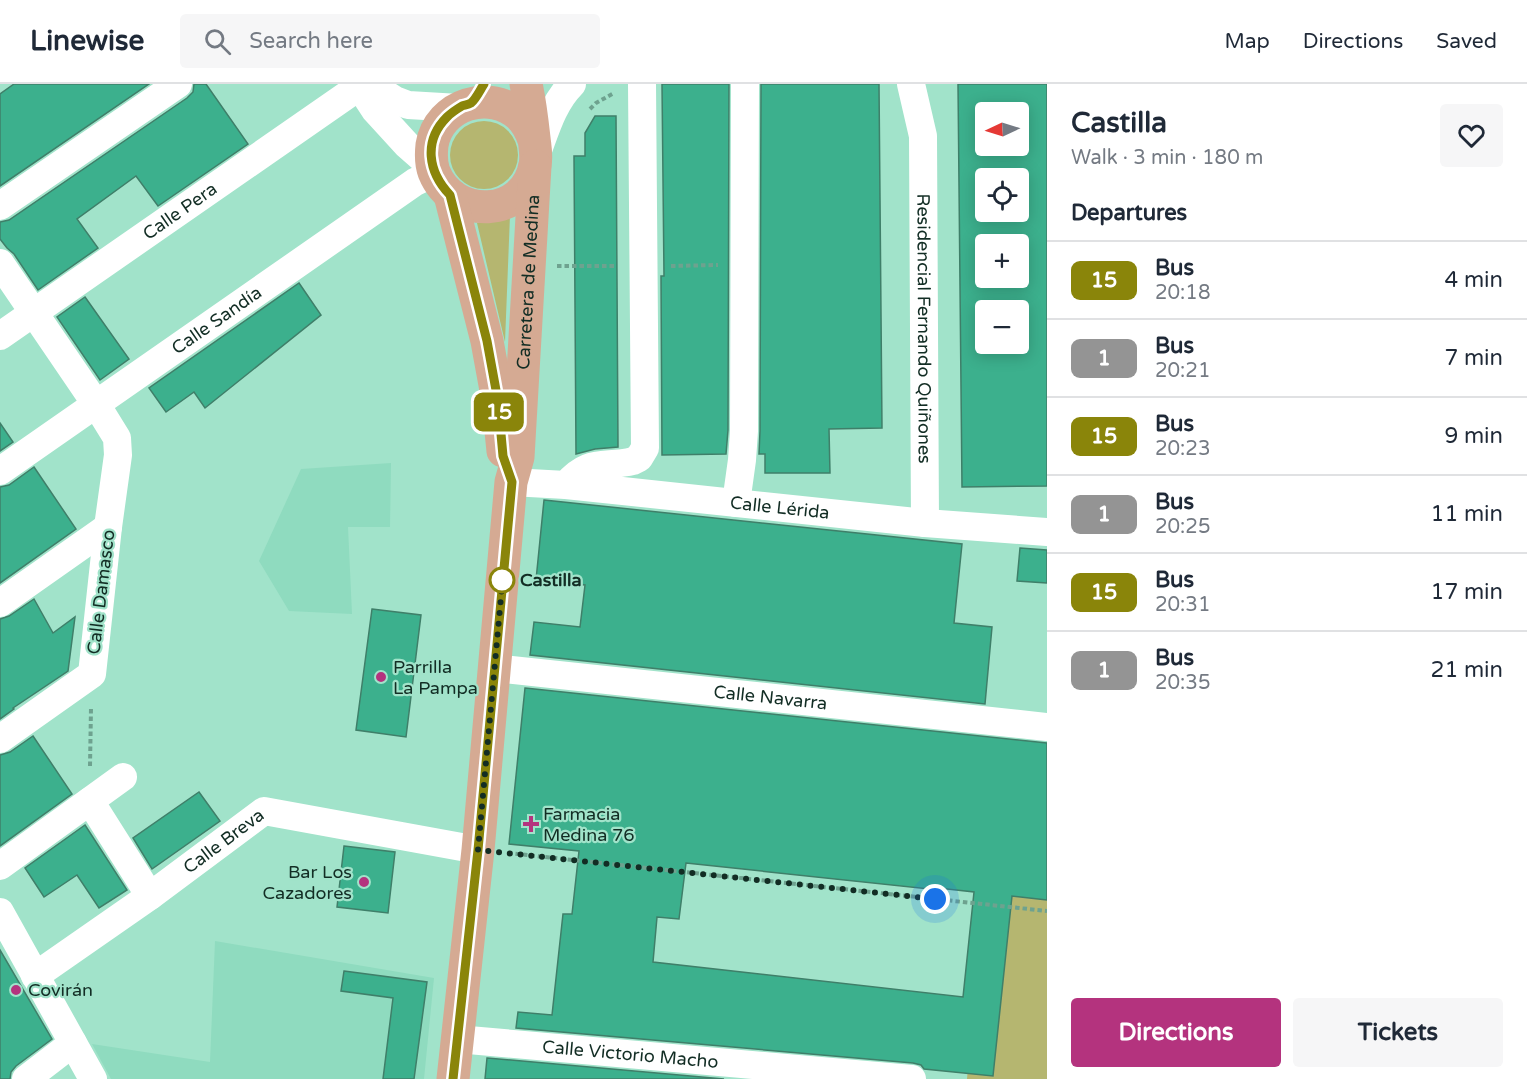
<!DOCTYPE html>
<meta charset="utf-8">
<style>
body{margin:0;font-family:"Varela Round",sans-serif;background:#f6f6f7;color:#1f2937;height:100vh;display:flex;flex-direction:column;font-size:22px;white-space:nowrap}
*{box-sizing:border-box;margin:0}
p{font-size:20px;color:#747a83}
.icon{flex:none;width:33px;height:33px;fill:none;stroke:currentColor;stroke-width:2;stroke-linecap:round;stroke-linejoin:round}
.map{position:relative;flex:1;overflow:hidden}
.details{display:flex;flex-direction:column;background:#fff;width:480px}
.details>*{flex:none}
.badge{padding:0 12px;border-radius:9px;font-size:21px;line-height:39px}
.needle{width:39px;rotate:266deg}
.fabs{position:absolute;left:975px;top:18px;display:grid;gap:12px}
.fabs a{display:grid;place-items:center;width:54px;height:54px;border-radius:6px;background:#fff;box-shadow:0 3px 15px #0003;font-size:30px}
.you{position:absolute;width:30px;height:30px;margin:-15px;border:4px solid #fff;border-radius:50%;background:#1a73e8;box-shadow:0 0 0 9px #1a73e833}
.map>.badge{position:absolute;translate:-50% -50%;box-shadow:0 0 0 3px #fff}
h2{padding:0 24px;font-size:22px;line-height:54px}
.round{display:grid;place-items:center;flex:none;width:63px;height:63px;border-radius:6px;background:#f6f6f7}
.overview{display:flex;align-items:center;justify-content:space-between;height:102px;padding:0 24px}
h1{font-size:28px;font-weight:800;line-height:45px}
.action{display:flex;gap:12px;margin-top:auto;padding:12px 24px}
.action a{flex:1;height:69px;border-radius:6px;background:#b4337e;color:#fff;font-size:24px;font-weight:800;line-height:69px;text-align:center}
.action a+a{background:#f6f6f7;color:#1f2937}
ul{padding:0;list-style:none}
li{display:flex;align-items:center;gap:18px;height:78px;padding:0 24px;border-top:2px solid #e0e1e3}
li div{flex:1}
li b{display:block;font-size:22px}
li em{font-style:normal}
li .badge{min-width:66px;font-weight:700;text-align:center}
header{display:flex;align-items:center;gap:36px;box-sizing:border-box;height:84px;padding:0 30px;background:#fff;border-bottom:2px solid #e0e1e3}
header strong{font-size:28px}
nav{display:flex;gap:33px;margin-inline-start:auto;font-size:21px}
.search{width:420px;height:54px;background:#f6f6f7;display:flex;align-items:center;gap:15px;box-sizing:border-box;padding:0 21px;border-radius:6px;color:#747a83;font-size:22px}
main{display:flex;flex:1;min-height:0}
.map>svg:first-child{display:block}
.built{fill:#8fdbbf}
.green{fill:#b5b670}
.building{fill:#3cb08d;stroke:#3f7f69;stroke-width:1.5;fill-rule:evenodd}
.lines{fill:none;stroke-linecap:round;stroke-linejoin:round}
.path{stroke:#6ea28f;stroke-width:4;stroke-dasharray:4.5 3;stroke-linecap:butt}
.minor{stroke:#fff;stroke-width:28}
.major{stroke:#d5aa93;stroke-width:33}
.line-casing{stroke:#fff;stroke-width:14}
.line{stroke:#8a850a;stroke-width:9}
.walk{stroke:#122d24;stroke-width:6;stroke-dasharray:0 10.8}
.stop-dot{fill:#fff;stroke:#8a850a;stroke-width:3}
.poi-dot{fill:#b4337e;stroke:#a1e3ca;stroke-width:2}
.labels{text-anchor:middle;stroke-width:4.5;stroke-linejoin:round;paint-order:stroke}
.street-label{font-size:18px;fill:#122d24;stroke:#a1e3ca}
.stop-label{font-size:18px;font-weight:bold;fill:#122d24;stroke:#a1e3ca;text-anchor:start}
.poi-label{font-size:18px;fill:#122d24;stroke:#a1e3ca;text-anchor:start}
</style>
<header>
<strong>Linewise</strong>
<div class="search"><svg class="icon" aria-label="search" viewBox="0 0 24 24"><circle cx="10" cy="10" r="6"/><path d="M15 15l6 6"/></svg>Search here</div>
<nav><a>Map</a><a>Directions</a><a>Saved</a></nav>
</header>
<main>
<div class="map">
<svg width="1047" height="995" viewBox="0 0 1047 995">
<rect width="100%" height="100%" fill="#a1e3ca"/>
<g class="built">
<polygon points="391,379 390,443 348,443 352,530 289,527 259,477 301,385"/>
<polygon points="215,857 434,894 424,995 111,995 92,960 210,978"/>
</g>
<g class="green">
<circle cx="484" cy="71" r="34"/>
<polygon points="510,131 505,258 477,139 492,138"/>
<polygon points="1004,808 1047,813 1047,995 967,995 983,820"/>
</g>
<g class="building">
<polygon points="14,0 149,0 0,102 0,10"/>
<polygon points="194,0 206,0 248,60 158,122 136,92 77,135 98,164 38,206 14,170 7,164 0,155 0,138 9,136 187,14 193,8"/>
<polygon points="662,0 729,0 728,346 726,370 662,371 661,192 664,192"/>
<polygon points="761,0 879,0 882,344 829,345 830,389 765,389 765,370 759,370 760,347"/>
<path d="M958,0H1047V402L962,403ZM986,28H1018V62H986ZM986,94H1018V128H986ZM986,160H1018V194H986ZM986,226H1018V260H986Z"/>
<polygon points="595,32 616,32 618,363 595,365 576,370 574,72 585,72 585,49"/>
<polygon points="299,199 321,231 205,324 194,308 166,328 149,304"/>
<polygon points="85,213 129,275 100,296 57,233"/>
<polygon points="0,339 13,358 0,367"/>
<polygon points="34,383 76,445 0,499 0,403 9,401"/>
<polygon points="544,416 962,460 954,539 992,543 985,620 530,571 534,538 580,543 585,501 536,496"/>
<polygon points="1020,464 1047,466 1047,499 1017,497"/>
<polygon points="34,515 53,549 75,533 68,587 13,624 14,625 0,635 0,535 9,532"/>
<polygon points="372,525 421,531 406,653 356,646"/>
<path d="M525,604L1047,659V816L1012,812L993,992L924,985L921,981L913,979L516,944L518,928L552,931L563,830H572L579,767L509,760ZM686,779L929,805V803L974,808L963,913L653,878L657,833L679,835Z"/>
<polygon points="33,652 72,710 0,762 0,671 10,668"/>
<polygon points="199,708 220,737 152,785 133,754"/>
<polygon points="85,741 127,806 99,824 77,791 44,813 25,784"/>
<polygon points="344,762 395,768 388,829 337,823"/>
<polygon points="0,866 52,955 16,982 11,988 10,995 0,995"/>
<polygon points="344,887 427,898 414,995 383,995 393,914 341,907"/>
<polygon points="487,974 724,995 485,995"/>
</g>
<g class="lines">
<g class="path">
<polyline points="590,25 596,19 614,9"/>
<polyline points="557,182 616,182"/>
<polyline points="671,182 718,181"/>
<polyline points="90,682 91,624"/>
<polyline points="508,769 1047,827"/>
</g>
<g class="minor">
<polyline points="358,0 375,26 407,61 432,83"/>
<path id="s1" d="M911,0L923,52L925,439"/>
<polyline points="360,2 384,9 395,16 408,21 459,24"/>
<path d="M537,69C546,45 553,19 572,0"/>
<polyline points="0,122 178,0"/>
<polyline points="0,179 96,320 117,354 118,371 108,443 92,590 0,655"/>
<path id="s2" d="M0,252L360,2"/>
<path id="s3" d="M0,387L415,98L434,89"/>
<path id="s4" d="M511,398L566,401L925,439L1047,448"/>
<path d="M566,401C588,374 604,384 633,377L639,374L645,364L642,0"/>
<polyline points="736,419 742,376 744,347 745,0"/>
<polyline points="0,519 108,443"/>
<path id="s5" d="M494,584L1047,643"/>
<polyline points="90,717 150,812"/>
<polyline points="0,782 123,693"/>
<polyline points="0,828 93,995"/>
<path id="s6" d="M35,892L150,812L264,727L478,766"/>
<path id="s7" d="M457,955L912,995"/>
<polyline points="26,995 73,959"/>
</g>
<g class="major">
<path d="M526,0C530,18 532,36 534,54C535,64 537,72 535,81C525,134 454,137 434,88C431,80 431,70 432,61C439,20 490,4 520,32C527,39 531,47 534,56"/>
<polyline points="450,111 487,257 498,317 503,367"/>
<path id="s8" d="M453,995L478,766L511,398L518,373L535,82"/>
</g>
</g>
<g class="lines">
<defs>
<path id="line" d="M453,995L478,766L512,398L503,372L498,317L487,257L450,111C428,88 423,57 447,33C451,29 457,25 462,22C465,21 468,21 471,19C476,15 480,6 484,0"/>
</defs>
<use href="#line" class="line-casing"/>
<use href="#line" class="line"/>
<polyline class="walk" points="502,496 503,491 478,766 935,815"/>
</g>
<circle class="stop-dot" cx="502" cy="496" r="12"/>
<g class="poi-dot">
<circle cx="381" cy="593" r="6"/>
<path d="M528 731h6v6h6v6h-6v6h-6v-6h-6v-6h6z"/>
<circle cx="364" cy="798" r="6"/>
<circle cx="16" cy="906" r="6"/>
</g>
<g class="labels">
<g class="street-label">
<text dy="6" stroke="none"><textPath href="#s2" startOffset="219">Calle Pera</textPath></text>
<text dy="6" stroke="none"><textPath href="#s8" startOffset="801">Carretera de Medina</textPath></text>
<text dy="6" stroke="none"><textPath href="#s3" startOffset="264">Calle Sandía</textPath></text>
<text dy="6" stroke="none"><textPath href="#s1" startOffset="246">Residencial Fernando Quiñones</textPath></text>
<text dy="6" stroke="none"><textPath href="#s4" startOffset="270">Calle Lérida</textPath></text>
<text transform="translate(101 508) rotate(-83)" y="6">Calle Damasco</text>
<text dy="6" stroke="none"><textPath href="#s5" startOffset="278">Calle Navarra</textPath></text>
<text dy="6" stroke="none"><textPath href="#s6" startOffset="232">Calle Breva</textPath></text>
<text dy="6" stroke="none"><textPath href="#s7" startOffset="174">Calle Victorio Macho</textPath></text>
</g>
<g class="stop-label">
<text x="520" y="502">Castilla</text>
</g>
<g class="poi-label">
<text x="393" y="589">Parrilla<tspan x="393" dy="21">La Pampa</tspan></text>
<text x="543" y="736">Farmacia<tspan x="543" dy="21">Medina 76</tspan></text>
<text x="352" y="794" text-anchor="end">Bar Los<tspan x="352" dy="21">Cazadores</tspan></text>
<text x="28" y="912">Covirán</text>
</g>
</g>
</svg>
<div class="fabs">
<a><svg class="needle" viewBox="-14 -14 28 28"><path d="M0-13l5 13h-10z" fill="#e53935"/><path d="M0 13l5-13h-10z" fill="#747a83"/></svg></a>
<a><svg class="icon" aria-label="locate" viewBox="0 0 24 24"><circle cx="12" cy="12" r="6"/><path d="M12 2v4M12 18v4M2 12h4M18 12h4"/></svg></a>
<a>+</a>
<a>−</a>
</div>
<div class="you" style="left:935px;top:815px"></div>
<b class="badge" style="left:499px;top:328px;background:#8a850a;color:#fff">15</b>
</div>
<section class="details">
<div class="overview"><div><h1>Castilla</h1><p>Walk · 3 min · 180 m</p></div><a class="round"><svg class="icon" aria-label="heart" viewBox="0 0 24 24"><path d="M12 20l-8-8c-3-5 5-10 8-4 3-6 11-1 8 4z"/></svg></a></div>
<h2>Departures</h2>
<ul>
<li><span class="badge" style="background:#8a850a;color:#fff">15</span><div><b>Bus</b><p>20:18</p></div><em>4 min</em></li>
<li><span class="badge" style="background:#949494;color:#fff">1</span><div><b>Bus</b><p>20:21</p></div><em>7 min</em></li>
<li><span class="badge" style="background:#8a850a;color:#fff">15</span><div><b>Bus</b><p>20:23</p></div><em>9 min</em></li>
<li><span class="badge" style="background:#949494;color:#fff">1</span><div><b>Bus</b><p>20:25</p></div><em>11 min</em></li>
<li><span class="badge" style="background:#8a850a;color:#fff">15</span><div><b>Bus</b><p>20:31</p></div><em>17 min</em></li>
<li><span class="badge" style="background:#949494;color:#fff">1</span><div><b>Bus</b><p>20:35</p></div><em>21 min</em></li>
</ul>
<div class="action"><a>Directions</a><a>Tickets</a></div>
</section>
</main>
